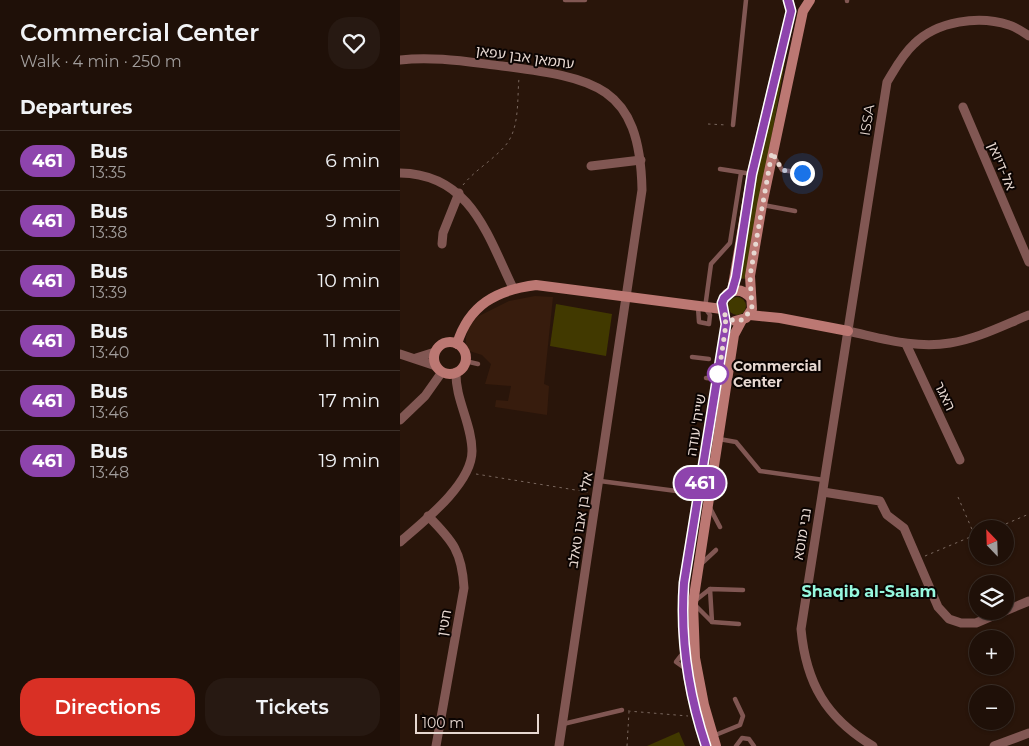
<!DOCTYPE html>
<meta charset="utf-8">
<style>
body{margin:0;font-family:Montserrat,"Noto Sans Hebrew",sans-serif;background:#271912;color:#f1f3f6;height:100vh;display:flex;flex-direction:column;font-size:19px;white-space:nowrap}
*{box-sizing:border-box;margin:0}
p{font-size:16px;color:#a19d9c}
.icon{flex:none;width:28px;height:28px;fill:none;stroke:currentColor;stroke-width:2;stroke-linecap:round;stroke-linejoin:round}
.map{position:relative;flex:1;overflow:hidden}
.panel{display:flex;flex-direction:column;background:#1f1008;width:400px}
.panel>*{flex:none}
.badge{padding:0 10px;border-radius:16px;font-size:18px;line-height:32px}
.needle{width:32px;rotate:337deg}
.tools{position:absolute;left:569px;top:520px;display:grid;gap:10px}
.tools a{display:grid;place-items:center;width:45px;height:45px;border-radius:50%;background:#1f1008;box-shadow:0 1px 4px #0004,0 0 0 1px #3c3029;font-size:25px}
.scale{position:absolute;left:15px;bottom:12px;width:124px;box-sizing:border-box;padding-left:5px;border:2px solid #e7d8d1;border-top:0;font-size:14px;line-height:18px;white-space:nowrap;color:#e7d8d1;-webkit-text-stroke:4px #0b0402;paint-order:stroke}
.you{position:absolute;width:25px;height:25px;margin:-12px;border:4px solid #fff;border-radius:50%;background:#1a73e8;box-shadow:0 0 0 8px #1a73e833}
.map>.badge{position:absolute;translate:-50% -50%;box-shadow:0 0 0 2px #fff}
h2{padding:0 20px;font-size:19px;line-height:45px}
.round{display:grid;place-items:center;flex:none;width:52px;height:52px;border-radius:20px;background:#271912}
.headline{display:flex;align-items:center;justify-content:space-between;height:85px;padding:0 20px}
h1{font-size:24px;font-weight:600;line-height:38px}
.cta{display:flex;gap:10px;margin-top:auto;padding:10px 20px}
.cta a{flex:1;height:58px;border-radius:20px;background:#d93025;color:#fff;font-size:20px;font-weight:600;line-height:58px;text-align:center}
.cta a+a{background:#271912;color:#f1f3f6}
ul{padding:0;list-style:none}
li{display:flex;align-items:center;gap:15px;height:60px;padding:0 20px;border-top:1px solid #3c3029}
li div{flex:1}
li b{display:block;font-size:19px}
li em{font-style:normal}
li .badge{min-width:55px;font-weight:700;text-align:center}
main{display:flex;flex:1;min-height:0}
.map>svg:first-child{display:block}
.built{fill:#371c0d}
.green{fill:#413900}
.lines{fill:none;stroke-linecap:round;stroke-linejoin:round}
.path{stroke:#79675e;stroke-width:1;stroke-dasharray:2.5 4;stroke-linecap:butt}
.lane{stroke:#815753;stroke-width:4.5}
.street{stroke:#815753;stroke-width:9}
.secondary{stroke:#bc7873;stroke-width:10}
.line-casing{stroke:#fff;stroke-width:11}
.line{stroke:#8e44ad;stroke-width:8}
.walk{stroke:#e7d8d1;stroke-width:5;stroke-dasharray:0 9}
.stop-dot{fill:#fff;stroke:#8e44ad;stroke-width:2.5}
.labels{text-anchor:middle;stroke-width:4;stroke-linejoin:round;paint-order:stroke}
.street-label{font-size:14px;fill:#e7d8d1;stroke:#0b0402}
.stop-label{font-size:14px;font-weight:bold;fill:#e7d8d1;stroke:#0b0402;text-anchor:start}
.quarter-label{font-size:16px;font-weight:bold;fill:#96f8df;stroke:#0b0402}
</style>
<main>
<section class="panel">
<div class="headline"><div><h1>Commercial Center</h1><p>Walk · 4 min · 250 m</p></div><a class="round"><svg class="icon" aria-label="heart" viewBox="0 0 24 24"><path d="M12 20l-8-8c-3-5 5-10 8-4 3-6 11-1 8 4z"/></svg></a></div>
<h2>Departures</h2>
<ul>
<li><span class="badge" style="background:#8e44ad;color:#fff">461</span><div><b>Bus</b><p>13:35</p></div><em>6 min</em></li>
<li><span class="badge" style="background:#8e44ad;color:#fff">461</span><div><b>Bus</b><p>13:38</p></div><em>9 min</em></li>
<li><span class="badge" style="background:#8e44ad;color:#fff">461</span><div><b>Bus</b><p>13:39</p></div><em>10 min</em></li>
<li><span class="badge" style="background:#8e44ad;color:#fff">461</span><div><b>Bus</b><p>13:40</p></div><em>11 min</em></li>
<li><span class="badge" style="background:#8e44ad;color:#fff">461</span><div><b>Bus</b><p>13:46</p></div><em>17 min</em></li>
<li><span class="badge" style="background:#8e44ad;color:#fff">461</span><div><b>Bus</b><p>13:48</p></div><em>19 min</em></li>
</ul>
<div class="cta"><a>Directions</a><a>Tickets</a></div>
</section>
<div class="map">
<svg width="629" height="746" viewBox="0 0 629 746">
<rect width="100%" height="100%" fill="#29150a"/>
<polygon class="built" points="135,296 153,297 144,384 149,386 147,415 95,407 96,400 108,401 111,386 85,384 91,364 82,355 66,350 66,337 69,327 77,317 109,301"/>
<g class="green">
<polygon points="387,5 395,6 346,279 338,278"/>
<circle cx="337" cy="306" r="9"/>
<polygon points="156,304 212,314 206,356 150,346"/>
<polygon points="279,732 285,746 247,746"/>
</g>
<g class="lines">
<g class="path">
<polyline points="308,124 327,125"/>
<path d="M63,185C75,170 93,160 105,146C120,129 117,99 119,78"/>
<polyline points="76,474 188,492"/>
<polyline points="558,497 574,534"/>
<polyline points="594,529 629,514"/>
<polyline points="525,556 575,535 578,536"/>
<polyline points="228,711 288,716"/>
<polyline points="227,746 229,712"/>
</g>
<g class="lane">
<polyline points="165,0 185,0"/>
<polyline points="447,0 447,1"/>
<polyline points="333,125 346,0"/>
<polyline points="374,156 382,170 402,173"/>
<polyline points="320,169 352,174"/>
<polyline points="363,205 395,211"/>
<polyline points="298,307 299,322 309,324 310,315 305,308 311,264 330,243 341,173"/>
<polyline points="292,357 309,359"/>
<polyline points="65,361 78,364"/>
<polyline points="306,378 317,379"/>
<polyline points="319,439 336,442 360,471 424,480"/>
<polyline points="200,481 284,492"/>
<polyline points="310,508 320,527"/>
<polyline points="301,564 316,550"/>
<polyline points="310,589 312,622"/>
<polyline points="296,600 310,589 343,590"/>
<polyline points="295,605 312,622 339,624"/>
<polyline points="283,653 276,662 286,669"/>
<polyline points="163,724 222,710"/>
<polyline points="313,736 340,725 343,716 335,699"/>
<polyline points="336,746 342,738 349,739 354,746"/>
</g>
<g class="street">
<path d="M0,60C34,56 68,62 102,66C194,78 240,84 242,190L159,746"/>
<polyline points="563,107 629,262"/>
<polyline points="191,166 241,160"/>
<path d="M0,173C70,174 87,234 113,288"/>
<polyline points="42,244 43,233 59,193"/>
<path d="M448,331C481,338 515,349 550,343C577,339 604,325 629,315"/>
<polyline points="506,344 560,460"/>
<polyline points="0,354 36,366"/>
<polyline points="16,358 35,352"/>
<polyline points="0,420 25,396 42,372"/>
<polyline points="423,492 480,501 487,515 504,528 538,607 549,619 561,623 576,623 604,611"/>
<path d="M28,516C53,541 62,552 64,588L36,746"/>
<path d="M0,542C23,522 72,484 72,451C72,424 55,399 56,372"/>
<polyline points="605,611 629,601"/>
<path d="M473,746C426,718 406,683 401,629L487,82C495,69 502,55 514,44C537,21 579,15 609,25C616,27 623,32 629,36"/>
<polyline points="594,746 629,733"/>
</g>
<g class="secondary">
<polyline points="332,291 352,174 391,11 388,0"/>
<polyline points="350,315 380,318 448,331"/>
<polyline points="335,321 346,318 352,309 350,276 362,205 403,11 410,0"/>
<circle cx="50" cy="358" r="16"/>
<path d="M57,344C69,305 96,290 136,285L322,309"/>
<path d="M306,746C288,690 280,641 284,583L326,325L322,303L327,294C336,288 344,290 351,298"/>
<polyline points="316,746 304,705 295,658 293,603 334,335 342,320"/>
</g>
</g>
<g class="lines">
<defs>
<path id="line" d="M306,746C288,692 280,640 284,583L326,324L322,303L324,298L332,291L336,277L352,174L391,11L388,0"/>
</defs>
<use href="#line" class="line-casing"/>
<use href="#line" class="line"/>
<polyline class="walk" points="318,374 318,379 326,324 324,314 332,320 342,320 352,309 350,276 372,152 382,170 402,173"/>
</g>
<circle class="stop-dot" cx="318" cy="374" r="10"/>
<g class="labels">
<g class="street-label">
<text transform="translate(125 57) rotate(8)" y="5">עתמאן אבן עפאן</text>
<text transform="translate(467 120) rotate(-81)" y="5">ISSA</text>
<text transform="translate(602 166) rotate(67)" y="5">אל-דיואן</text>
<text transform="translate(545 396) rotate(65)" y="5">האגר</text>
<text transform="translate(296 425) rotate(-81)" y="5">שייח' עודה</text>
<text transform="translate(180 520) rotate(-81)" y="5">אלי בן אבו טאלב</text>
<text transform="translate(402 534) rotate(-81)" y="5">נבי מוסא</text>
<text transform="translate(44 623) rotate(-80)" y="5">חטין</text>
</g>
<g class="stop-label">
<text x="333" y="371">Commercial<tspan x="333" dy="16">Center</tspan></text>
</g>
<g class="quarter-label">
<text x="469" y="597">Shaqib al-Salam</text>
</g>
</g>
</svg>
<div class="tools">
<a><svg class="needle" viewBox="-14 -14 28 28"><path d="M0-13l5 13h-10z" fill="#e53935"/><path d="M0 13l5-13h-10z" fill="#a19d9c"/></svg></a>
<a><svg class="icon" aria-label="layers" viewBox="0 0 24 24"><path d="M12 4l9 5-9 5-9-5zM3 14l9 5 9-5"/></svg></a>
<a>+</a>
<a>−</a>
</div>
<div class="scale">100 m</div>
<div class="you" style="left:402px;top:173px"></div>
<b class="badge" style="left:300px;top:483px;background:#8e44ad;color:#fff">461</b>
</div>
</main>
